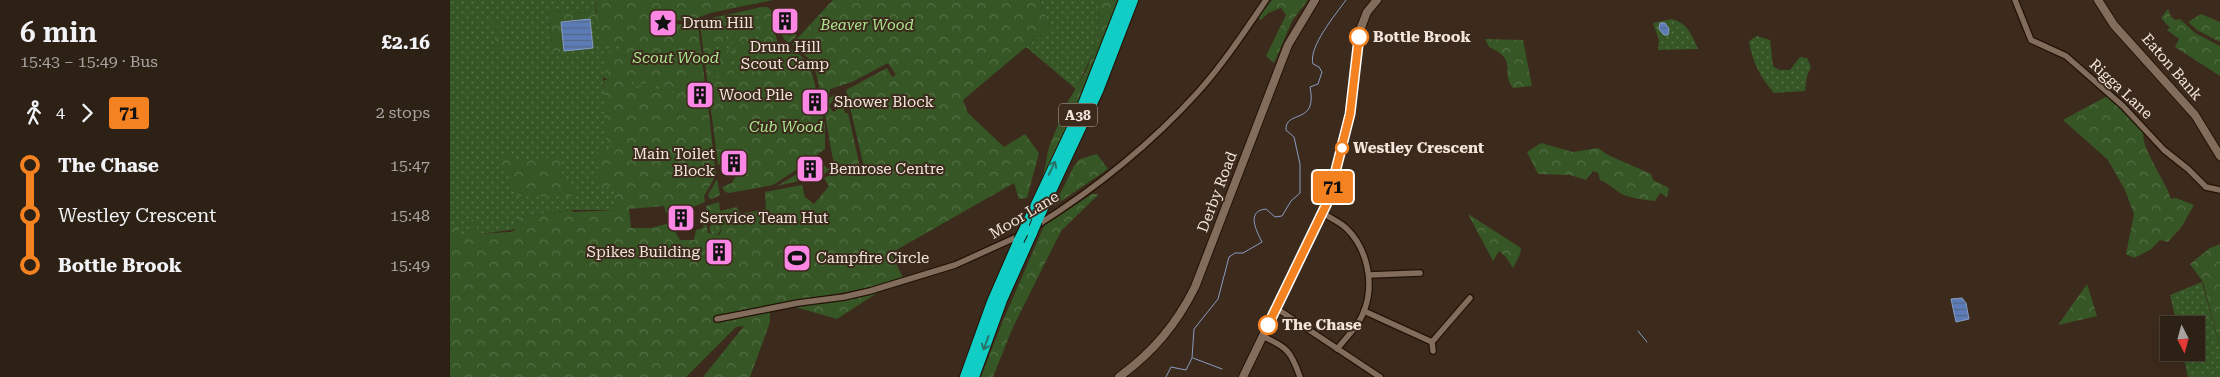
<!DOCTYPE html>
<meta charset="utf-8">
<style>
body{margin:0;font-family:"Roboto Serif",serif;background:#392d22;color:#f1f3f6;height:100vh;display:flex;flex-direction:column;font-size:19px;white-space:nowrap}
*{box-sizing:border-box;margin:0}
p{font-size:16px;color:#a7a3a0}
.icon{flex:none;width:28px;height:28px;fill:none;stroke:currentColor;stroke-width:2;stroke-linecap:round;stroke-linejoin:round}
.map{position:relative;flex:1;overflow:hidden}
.side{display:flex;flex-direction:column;background:#2d2015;width:450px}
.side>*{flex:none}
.badge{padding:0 10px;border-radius:4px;font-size:18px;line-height:32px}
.needle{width:32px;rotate:174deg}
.buttons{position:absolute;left:1710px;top:316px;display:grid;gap:10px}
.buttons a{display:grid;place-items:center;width:45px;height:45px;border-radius:0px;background:#2d2015;box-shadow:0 5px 20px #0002,0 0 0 1px #483e34;font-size:25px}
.map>.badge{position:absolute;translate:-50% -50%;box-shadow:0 0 0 2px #fff}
.legs{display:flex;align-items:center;gap:8px;height:55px;padding:0 20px;font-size:16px}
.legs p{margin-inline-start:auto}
.head{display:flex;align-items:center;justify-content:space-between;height:85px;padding:0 20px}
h1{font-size:28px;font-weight:600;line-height:38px}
ul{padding:0 20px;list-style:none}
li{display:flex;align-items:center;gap:18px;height:50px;font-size:19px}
li i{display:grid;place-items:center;width:8px;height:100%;margin:0 6px;background:currentColor}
li i::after{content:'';width:12px;height:12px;margin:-6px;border:4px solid;border-radius:50%;background:#2d2015}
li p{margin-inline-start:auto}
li:first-child i{background:linear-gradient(#0000 50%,currentColor 0)}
li:last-child i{background:linear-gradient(currentColor 50%,#0000 0)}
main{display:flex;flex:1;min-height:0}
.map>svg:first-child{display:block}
.grass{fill:url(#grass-dots)}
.forest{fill:url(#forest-crowns)}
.pitch{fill:#365725}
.water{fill:url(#water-rules);stroke:#899cc2}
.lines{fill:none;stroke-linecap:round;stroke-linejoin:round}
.stream{stroke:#899cc2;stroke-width:1}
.street-casing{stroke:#231205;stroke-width:8}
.secondary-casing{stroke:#231205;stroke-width:10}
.highway-casing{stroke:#231205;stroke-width:12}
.street{stroke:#826c5c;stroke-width:5.5}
.secondary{stroke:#826c5c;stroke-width:8}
.highway{stroke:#10cec5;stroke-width:10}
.highway-bridge-casing{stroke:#231205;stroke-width:12;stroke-linecap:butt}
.highway-bridge{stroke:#10cec5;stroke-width:10}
.oneway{stroke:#287468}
.line-1-casing{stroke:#fff;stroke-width:11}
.line-1{stroke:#f58220;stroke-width:8}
.stop-1-dot{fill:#fff;stroke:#f58220;stroke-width:2.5}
.labels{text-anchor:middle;stroke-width:4;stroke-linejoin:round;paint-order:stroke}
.shield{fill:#3c2a1c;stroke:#bbada2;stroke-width:1}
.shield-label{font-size:14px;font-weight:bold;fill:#f2e5dc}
.poi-label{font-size:15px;fill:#f2e5dc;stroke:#3c2a1c;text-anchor:start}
.park-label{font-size:15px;font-style:italic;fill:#abe58f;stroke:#3c2a1c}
.stop-label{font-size:15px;font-weight:bold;fill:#f2e5dc;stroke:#3c2a1c;text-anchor:start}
.street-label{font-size:15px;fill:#f2e5dc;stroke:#3c2a1c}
</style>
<main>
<section class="side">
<div class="head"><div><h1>6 min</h1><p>15:43 – 15:49 · Bus</p></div><b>£2.16</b></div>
<div class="legs"><svg class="icon" aria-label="walk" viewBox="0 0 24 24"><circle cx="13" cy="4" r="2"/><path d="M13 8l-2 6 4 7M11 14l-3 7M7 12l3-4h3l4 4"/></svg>4<svg class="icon" aria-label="forward" viewBox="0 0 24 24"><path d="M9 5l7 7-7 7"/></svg><b class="badge" style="background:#f58220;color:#111">71</b><p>2 stops</p></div>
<ul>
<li><i style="color:#f58220"></i><b>The Chase</b><p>15:47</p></li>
<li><i style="color:#f58220"></i><span>Westley Crescent</span><p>15:48</p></li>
<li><i style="color:#f58220"></i><b>Bottle Brook</b><p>15:49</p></li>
</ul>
</section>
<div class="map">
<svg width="1770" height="377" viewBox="0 0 1770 377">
<defs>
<pattern id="grass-dots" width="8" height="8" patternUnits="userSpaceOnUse" patternTransform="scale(1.25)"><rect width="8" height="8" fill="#365725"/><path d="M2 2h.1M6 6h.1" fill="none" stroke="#546f44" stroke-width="1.8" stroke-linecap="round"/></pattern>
<pattern id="forest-crowns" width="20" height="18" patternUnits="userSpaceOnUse" patternTransform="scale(1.25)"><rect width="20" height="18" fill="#365725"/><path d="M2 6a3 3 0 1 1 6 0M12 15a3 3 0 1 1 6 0" fill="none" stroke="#546f44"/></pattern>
<pattern id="water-rules" width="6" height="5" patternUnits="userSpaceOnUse" patternTransform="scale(1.25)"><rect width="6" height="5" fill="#5c7cb7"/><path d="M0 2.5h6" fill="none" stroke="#546688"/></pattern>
</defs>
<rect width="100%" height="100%" fill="#3c2a1c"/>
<g class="grass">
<polygon points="0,0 145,0 146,13 98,11 103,52 143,48 140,19 148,19 243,85 246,91 247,98 212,92 189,85 191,100 153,77 156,117 167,210 121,210 68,217 67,229 0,238"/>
<polygon points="590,0 649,0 648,34 643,53 626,89 576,47 600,27"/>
<polygon points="313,14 323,20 327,41 335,49 311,79 290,94 268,112 254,26"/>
<path d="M1221,19C1237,22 1242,35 1248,49L1208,50L1209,40L1203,23Z"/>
<path d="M1307,36L1320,40L1323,66L1329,70H1340L1350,57L1357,58L1361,67L1357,76L1355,91L1324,93C1310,77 1302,61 1299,41Z"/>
<polygon points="347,174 353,180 327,186"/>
<circle cx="265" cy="229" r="5.5"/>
<polygon points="1752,282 1770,348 1770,377 1738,377 1733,353 1746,352 1746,325 1727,325 1720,295"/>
</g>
<g class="forest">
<path d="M145,0H323L260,13L245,19L247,22L211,19L207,25L208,34C217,36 223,30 226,24L248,25L255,84L250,85L246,91C222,94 201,80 178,82L189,89L188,84C208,90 226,95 246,94L247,98L257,97L266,175L254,196L255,202L240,208L216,213L214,206L179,209L181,228H201L220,223L230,240H244L246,230L253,228L255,214L258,233L269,235L271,232L269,212V222L259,224L256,206L269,202L270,211L287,207L290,214L316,209L315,192L352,185L355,197L364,204L379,186L374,178L386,172C380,149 378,126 372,102L384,95L385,98L379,106L383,112L393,106L395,113H398L410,167H414L396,90L437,68L442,77L446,75L438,63L402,82L380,89L378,98L372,100C365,69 368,64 342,44L383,0H590L600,27L513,100L518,113L554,147L575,134L589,153L577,198L569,199L564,183L441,253L453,278L421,288L320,305V322L300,377H253L294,326L286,327L236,377H0V236L2,227L8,228L9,235L21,234L18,223L21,220H25L27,225V234L61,232L67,229L68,217L121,210L124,212L167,210L163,185L152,189L146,183V178L152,174L142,156L144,153H147L148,148H153L159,152L160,150L154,131V80H157L152,51L177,49L175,45L152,46L148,20L111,22L114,51L103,53L98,11L147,13Z"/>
<polygon points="649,0 669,0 634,95 591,186 599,147 616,105 636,71 643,53 648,34"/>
<polygon points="822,0 858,0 842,21 824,63 816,56 836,15 831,8 818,13 811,20 808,18"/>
<path d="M312,7H317L325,13L323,20L324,32L308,35L309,15H305L304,41L282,44L281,20L275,21L277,45L259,48L260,50L278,48L283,73L264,76V78L285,75L290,93L286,75L311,71V79L313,77L308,53L337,47C362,58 363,76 368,99L361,101L363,107L370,106L375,126V149L361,159L356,154L348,161L352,166L323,185L279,193L275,192L272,187L282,183L292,165L291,158L277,160L268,165L250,24L262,18Z"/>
<polygon points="1718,9 1721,17 1725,20 1730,19 1745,33 1770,46 1770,76 1725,47 1729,39 1717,30 1720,28 1711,18"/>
<polygon points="1751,14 1770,22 1770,42 1747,30 1738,22"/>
<path d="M41,18H45L50,23L48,24C47,28 49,42 50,47L48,49L44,45L45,35Z"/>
<path d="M329,19H333L339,36L345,33L347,36L339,43C330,38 330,28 329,19Z"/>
<polygon points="324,34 327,41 335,48 308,52 308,36"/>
<path d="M1035,39L1073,40L1082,86L1063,88C1049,71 1070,61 1039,47Z"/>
<polygon points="304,44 308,69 288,72 283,47"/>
<path d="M1657,96L1694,130C1688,145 1716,181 1721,199L1726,198L1744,205L1732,226L1718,242L1710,240L1700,250L1684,258L1676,254L1684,214L1675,190L1658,160L1613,120Z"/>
<path d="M1091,143L1123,152L1148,148L1158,155L1201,174L1203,180L1219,188L1217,197L1210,193L1205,201C1195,200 1178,198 1170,193C1163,188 1158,183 1150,180L1148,173L1143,171L1136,180L1120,175L1088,174L1077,152Z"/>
<polygon points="53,154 60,156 64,161 116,156 110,166 114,181 128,193 122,196 68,196 61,185 56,167 52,165 48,159"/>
<polygon points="647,154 658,169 604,206 624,166 630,159"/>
<path d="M374,165L377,169L381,166C377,176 363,180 353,180Z"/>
<polygon points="267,179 270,195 262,199 259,198 258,195"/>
<polygon points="642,194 649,194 611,231 563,327 543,377 531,377 552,323 594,226"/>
<polygon points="1018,214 1071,248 1070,254 1063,268 1055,256 1049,251 1043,261"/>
<polygon points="1770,244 1770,348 1753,282 1740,264 1760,248"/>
<polygon points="1637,284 1647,316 1608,325"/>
<polygon points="430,291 387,319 345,307 394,300"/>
</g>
<polygon class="pitch" points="347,249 352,255 354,262 347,265 340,257 339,252"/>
<g class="water">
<polygon points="140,19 143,48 114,51 111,22"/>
<polygon points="1210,23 1215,23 1219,29 1218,35 1214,35 1209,29"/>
<polygon points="1512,298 1516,303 1519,319 1506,322 1501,299"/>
</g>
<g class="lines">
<g class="stream">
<polyline points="1188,331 1197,342"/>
<polyline points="743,358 772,369"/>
<path d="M716,377L721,367L736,370L742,358L744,329L768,299L779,257L785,253H793L812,242C806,230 796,211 816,209L825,217L832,216L841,201L850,193V164L844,137L836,130C835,109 868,126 860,87L868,84L872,72L869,67L863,64C858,47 886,14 896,0"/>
</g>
<defs>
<g id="street">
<polyline points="1565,0 1581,40 1616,56 1673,106 1714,150 1738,169 1756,187 1770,190"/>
<path d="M873,213C880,218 890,222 896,228C917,248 925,283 914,311C909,325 897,337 887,349"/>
<path d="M586,226C645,189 701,144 748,92C773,64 795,31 816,0"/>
<polyline points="919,275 970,273"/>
<polyline points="826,308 930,377"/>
<polyline points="914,311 982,342 983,351"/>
<polyline points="267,319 348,303 394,297 420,291 505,265 569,236"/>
<path d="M812,336C837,347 841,351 850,377"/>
<polyline points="982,342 1020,298"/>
</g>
<g id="secondary">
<polyline points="1648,0 1664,25 1745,115 1770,156"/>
<path d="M669,377C703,352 726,325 745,287L838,45L865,0"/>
<polyline points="793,377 878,201 899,114 910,30 917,12 927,0"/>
</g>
<g id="highway">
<polyline points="587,221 648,91 683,0"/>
<polyline points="575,228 632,107 674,0"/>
<polyline points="515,377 542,302 569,240"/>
<polyline points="524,377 552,300 582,233"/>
</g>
</defs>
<use href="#street" class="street-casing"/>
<use href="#secondary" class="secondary-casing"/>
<use href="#highway" class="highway-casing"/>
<use href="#street" class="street"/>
<use href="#secondary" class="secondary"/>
<use href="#highway" class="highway"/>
<defs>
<g id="highway-bridge">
<polyline points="582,233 587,221"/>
<polyline points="569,240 575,228"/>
</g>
</defs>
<use href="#highway-bridge" class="highway-bridge-casing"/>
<use href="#highway-bridge" class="highway-bridge"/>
</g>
<defs><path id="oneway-shaft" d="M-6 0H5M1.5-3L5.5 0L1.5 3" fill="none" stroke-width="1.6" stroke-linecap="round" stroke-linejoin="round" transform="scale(1.25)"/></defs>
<g class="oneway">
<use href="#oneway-shaft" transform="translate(602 168) rotate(-64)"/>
<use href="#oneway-shaft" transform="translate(536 343) rotate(110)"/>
</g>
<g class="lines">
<defs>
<polyline id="line-1" points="818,325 878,201 900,114 909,37"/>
</defs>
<use href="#line-1" class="line-1-casing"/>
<use href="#line-1" class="line-1"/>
</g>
<defs>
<symbol id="building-square" viewBox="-11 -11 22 22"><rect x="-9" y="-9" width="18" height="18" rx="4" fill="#fc86e3" stroke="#3c2a1c"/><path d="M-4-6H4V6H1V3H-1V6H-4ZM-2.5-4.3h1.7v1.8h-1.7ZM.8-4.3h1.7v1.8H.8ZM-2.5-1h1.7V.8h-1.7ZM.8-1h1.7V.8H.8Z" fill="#111"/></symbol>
<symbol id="sight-square" viewBox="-11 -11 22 22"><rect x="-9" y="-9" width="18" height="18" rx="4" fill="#fc86e3" stroke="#3c2a1c"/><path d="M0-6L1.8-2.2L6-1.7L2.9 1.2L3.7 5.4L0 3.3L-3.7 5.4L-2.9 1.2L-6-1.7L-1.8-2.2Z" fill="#111"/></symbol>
<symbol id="stadium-square" viewBox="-11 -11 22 22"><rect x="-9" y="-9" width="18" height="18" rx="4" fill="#fc86e3" stroke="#3c2a1c"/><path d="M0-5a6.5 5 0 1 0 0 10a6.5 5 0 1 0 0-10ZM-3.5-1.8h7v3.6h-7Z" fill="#111"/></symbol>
</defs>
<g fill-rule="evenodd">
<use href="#building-square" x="319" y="5" width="32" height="32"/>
<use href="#sight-square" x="197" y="7" width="32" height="32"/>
<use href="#building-square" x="234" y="79" width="32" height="32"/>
<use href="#building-square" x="349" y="86" width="32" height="32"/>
<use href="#building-square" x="268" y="147" width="32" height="32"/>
<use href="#building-square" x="344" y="153" width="32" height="32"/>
<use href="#building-square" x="215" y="202" width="32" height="32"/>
<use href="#building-square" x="253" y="236" width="32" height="32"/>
<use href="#stadium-square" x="331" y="242" width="32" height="32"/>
</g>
<g class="stop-1-dot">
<circle cx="909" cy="37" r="9"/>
<circle cx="892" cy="148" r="6"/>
<circle cx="818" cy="325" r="9"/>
</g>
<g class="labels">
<rect class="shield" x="609" y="103.5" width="38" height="23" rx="4"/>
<g class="shield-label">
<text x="628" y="120">A38</text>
</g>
<g class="poi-label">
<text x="232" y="28">Drum Hill</text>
<text x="335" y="52" text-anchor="middle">Drum Hill<tspan x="335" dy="17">Scout Camp</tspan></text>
<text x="269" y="100">Wood Pile</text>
<text x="384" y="107">Shower Block</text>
<text x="265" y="159" text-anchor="end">Main Toilet<tspan x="265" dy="17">Block</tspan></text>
<text x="379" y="174">Bemrose Centre</text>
<text x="250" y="223">Service Team Hut</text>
<text x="250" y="257" text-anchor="end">Spikes Building</text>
<text x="366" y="263">Campfire Circle</text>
</g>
<g class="park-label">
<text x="417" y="30">Beaver Wood</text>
<text x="226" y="63">Scout Wood</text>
<text x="336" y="132">Cub Wood</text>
</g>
<g class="stop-label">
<text x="923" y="42">Bottle Brook</text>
<text x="903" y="153">Westley Crescent</text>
<text x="832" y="330">The Chase</text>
</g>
<g class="street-label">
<text transform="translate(1722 67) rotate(49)" y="5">Eaton Bank</text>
<text transform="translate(1671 89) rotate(43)" y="5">Rigga Lane</text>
<text transform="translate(767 192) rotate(-69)" y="5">Derby Road</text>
<text transform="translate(574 215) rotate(-31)" y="5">Moor Lane</text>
</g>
</g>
</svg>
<div class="buttons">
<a><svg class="needle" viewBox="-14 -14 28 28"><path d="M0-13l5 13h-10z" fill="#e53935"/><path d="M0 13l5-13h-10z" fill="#a7a3a0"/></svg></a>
</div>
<b class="badge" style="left:883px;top:187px;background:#f58220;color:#111">71</b>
</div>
</main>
